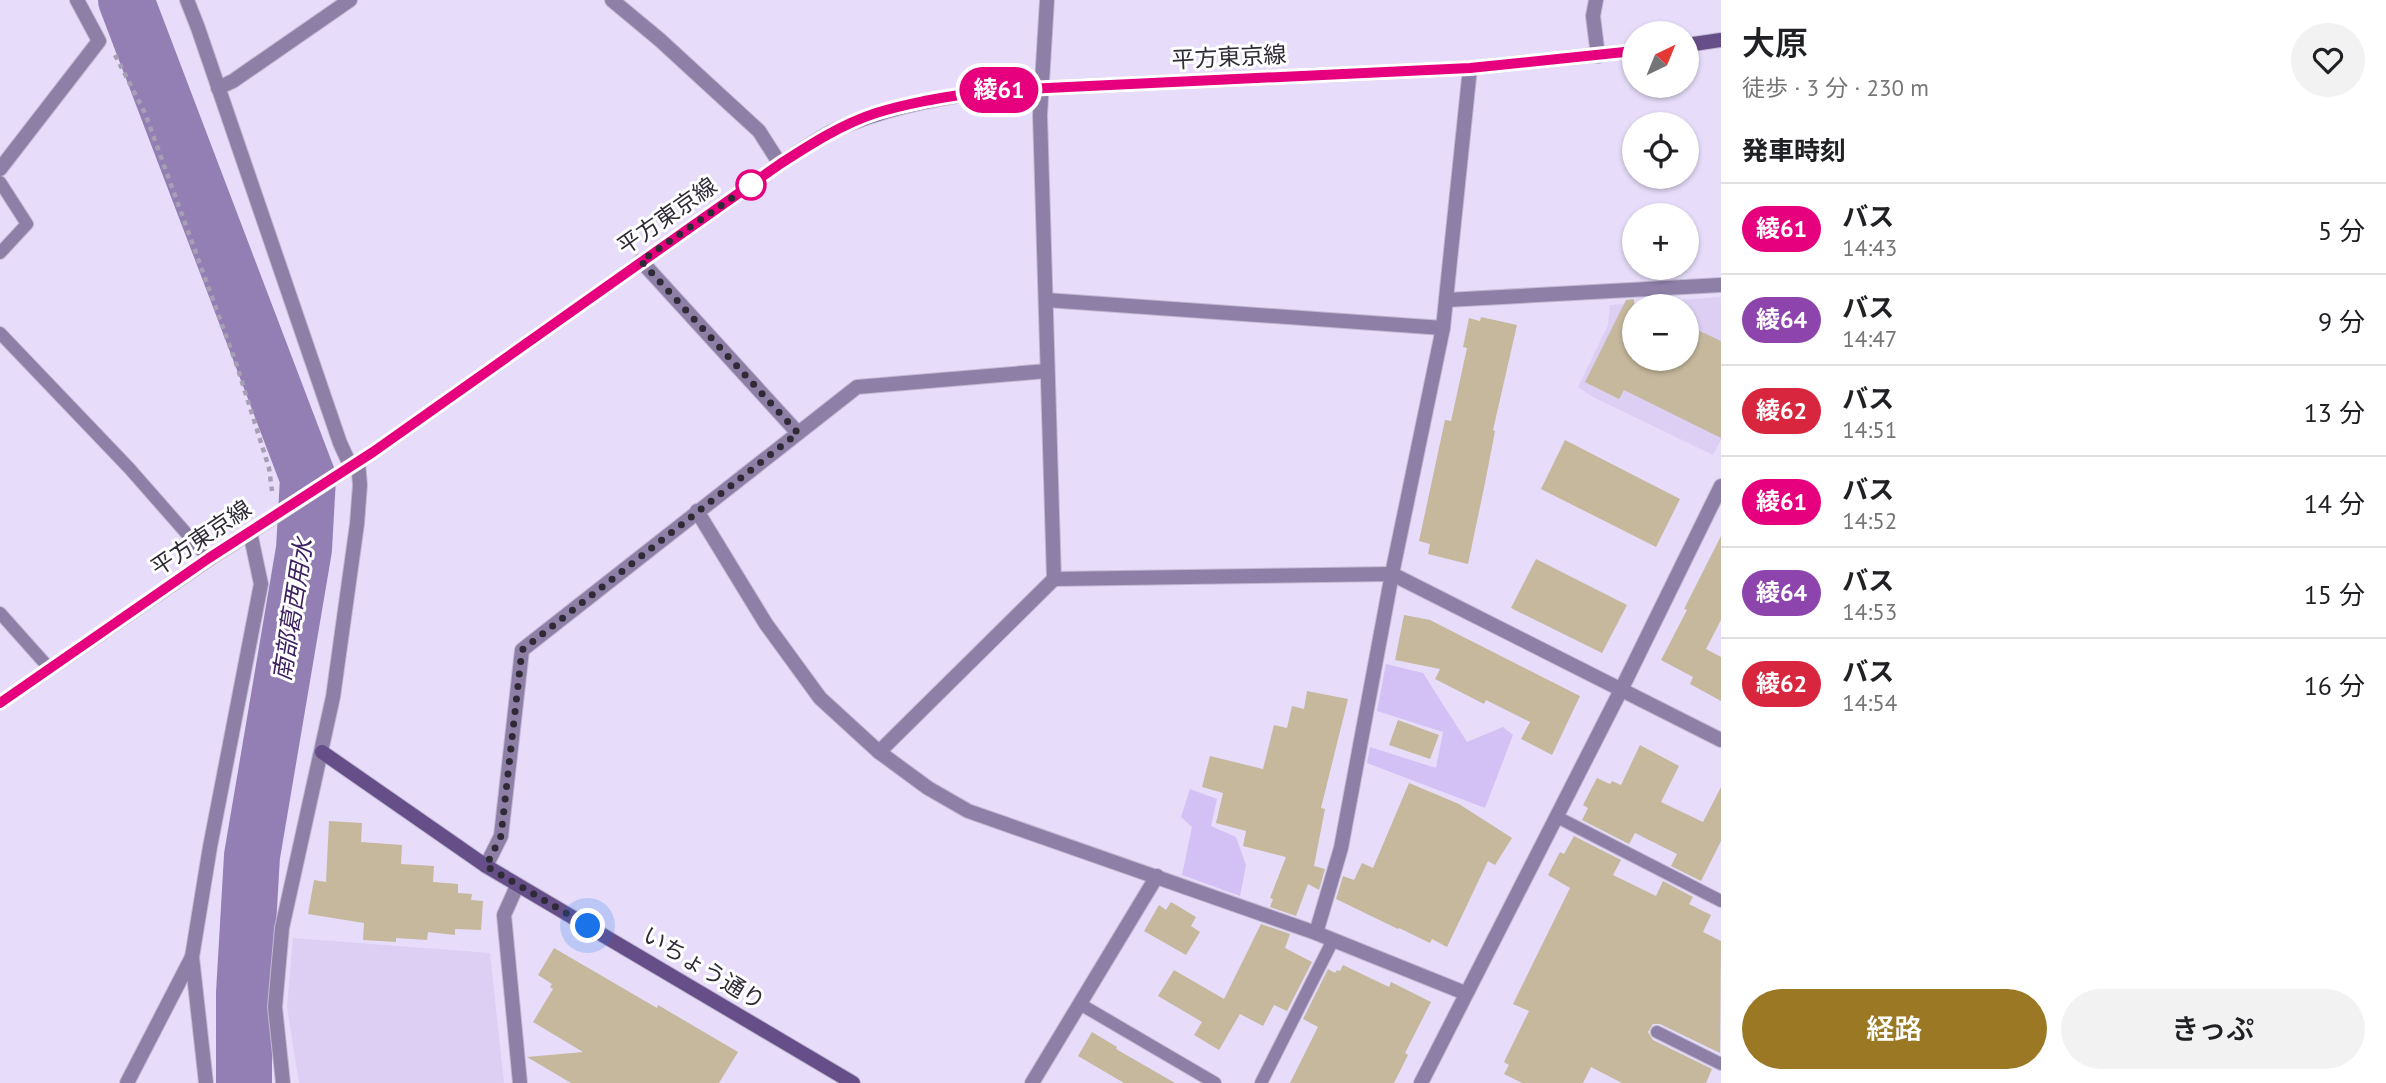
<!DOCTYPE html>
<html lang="ja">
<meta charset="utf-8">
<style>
body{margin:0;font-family:"PT Sans","Noto Sans JP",sans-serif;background:#f2f2f2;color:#202124;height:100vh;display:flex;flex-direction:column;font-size:26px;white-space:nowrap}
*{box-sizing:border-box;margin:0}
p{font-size:23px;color:#757577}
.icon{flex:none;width:38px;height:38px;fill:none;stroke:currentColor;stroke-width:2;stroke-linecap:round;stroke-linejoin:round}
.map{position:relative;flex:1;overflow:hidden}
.drawer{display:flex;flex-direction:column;background:#fff;width:665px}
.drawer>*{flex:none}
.badge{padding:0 14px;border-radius:23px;font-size:24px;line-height:46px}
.needle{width:46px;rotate:43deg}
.fabs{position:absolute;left:1622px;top:21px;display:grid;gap:14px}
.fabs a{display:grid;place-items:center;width:77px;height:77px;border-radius:50%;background:#fff;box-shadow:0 2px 5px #0004;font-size:35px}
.you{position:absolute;width:35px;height:35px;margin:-18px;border:5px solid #fff;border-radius:50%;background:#1a73e8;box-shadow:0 0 0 10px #1a73e833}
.map>.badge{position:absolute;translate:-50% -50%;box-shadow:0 0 0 4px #fff}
h2{padding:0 21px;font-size:26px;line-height:63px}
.round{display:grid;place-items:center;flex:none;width:74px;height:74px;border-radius:37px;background:#f2f2f2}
.head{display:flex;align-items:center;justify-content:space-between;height:119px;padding:0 21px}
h1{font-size:33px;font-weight:600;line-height:52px}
.button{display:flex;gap:14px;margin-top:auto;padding:14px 21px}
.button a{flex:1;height:80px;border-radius:42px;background:#9b7924;color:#fff;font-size:28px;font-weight:600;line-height:80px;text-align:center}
.button a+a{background:#f2f2f2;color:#202124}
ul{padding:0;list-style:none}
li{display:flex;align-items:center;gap:21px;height:91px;padding:0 21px;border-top:2px solid #e0e0e0}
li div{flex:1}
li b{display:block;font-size:26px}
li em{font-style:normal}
li .badge{min-width:77px;font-weight:700;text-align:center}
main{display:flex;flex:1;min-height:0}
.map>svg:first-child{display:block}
.built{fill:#dccff3;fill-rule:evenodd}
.green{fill:#d3c0f4}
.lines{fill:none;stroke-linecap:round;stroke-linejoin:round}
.river{stroke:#937fb3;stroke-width:56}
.building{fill:#c5b89c}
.lane-casing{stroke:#c2b9d3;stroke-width:14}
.street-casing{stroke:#c2b9d3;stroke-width:16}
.secondary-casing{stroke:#c2b9d3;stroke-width:16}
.path{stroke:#a69fb5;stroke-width:4.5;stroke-dasharray:5 5;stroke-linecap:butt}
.lane{stroke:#8e7fa7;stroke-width:12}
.street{stroke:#8e7fa7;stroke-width:14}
.secondary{stroke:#664e89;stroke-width:14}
.line-casing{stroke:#fff;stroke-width:16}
.line{stroke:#e6007e;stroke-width:10}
.walk{stroke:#2f2b36;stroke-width:7;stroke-dasharray:0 12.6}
.stop-dot{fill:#fff;stroke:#e6007e;stroke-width:3.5}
.labels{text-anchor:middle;stroke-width:6;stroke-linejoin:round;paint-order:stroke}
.street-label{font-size:23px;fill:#2f2b36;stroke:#fff}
.water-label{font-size:24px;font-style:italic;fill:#3e2061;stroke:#fff}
</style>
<main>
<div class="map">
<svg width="1721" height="1083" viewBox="0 0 1721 1083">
<rect width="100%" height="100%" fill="#e7ddfa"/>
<g class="built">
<path d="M1721,297V439L1713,455L1593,397L1578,387L1608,325L1610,305ZM1634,306H1687V359H1634Z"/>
<polygon points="293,938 490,953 504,1083 299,1083 287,1007"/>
</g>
<g class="green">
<polygon points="1386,664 1423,673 1467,742 1503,727 1513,735 1485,808 1367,763 1370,747 1436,768 1443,732 1377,711"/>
<polygon points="1190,789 1217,799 1211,826 1236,837 1246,865 1240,896 1182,875 1192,827 1181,817"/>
</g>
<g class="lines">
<polyline class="river" points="126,0 308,478 304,549 252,856 244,993 244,1083"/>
</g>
<g class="building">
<polygon points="1634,299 1634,359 1687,359 1687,325 1721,341 1721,438 1624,390 1619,399 1585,382 1626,300"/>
<polygon points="1481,317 1517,325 1493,430 1495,431 1485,483 1468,564 1428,554 1430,544 1419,541 1445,420 1451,421 1467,348 1463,347 1469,318 1480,321"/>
<polygon points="1565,440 1680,499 1656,547 1541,489"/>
<polygon points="1721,536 1721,620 1706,649 1721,657 1721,701 1690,684 1693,677 1661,660 1687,610 1684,609"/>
<polygon points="1536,559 1627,605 1602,653 1511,608"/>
<polygon points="1404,615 1430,620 1580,696 1552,755 1521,739 1530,722 1486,700 1484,704 1435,679 1440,669 1395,660"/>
<polygon points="1307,691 1348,699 1321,808 1325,809 1314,866 1325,869 1319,890 1308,884 1296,916 1270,907 1273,899 1270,898 1286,857 1243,846 1246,831 1216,823 1223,793 1202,787 1210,756 1263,769 1274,725 1287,728 1292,706 1304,709"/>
<polygon points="1398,720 1439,735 1430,759 1389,745"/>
<polygon points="1640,745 1679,766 1661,802 1703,822 1721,787 1721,841 1701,881 1671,866 1677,854 1635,833 1629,844 1582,820 1588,808 1583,805 1597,778 1610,784 1612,781 1621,785"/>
<polygon points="1409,783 1459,804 1512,838 1495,865 1488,861 1447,947 1432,939 1430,943 1399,928 1398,929 1336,899 1343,876 1354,880 1362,863 1373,868"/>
<polygon points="329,821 362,823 361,842 402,845 401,864 434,866 433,882 458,884 458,893 472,894 471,900 483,901 481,930 455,929 455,935 428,932 427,940 396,938 396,942 363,940 364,923 308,914 314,880 326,882"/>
<polygon points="1574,836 1621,860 1613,875 1656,896 1663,881 1693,897 1689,904 1711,915 1703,932 1721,941 1720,1053 1660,1024 1653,1024 1648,1032 1653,1040 1712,1069 1706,1083 1622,1083 1591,1067 1583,1083 1522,1083 1504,1074 1509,1065 1504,1062 1529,1011 1513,1004 1570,888 1548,875 1560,852 1564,854"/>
<polygon points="1171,902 1196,917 1191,926 1200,932 1186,955 1144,931 1159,905 1166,910"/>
<polygon points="1261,924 1290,934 1285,948 1312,962 1287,1011 1274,1005 1263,1026 1240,1014 1219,1050 1194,1035 1202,1022 1158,996 1174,970 1224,999"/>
<polygon points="554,948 657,1008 658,1005 738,1052 719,1083 571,1083 527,1057 583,1052 533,1022 553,989 550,987 552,984 538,975"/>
<polygon points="1343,965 1389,987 1391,982 1431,1002 1405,1053 1408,1055 1394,1083 1290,1083 1318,1027 1303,1019 1328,969 1335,973 1337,970 1340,971"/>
<polygon points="1092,1032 1117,1047 1116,1049 1175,1083 1124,1083 1078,1056"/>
</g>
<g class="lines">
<defs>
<g id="lane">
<polyline points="0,182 27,224 0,253"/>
<polyline points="0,333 129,468 209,559"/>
<polyline points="0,613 50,669"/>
<polyline points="1557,817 1721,901"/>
<polyline points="1080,1004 1215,1083"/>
<polyline points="1657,1032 1721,1064"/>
<polyline points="1261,1083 1333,940"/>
</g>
<g id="street">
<polyline points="187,0 198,28 340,443 351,467"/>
<polyline points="612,0 660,40 759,131 780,164"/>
<polyline points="1596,0 1593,16 1598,56"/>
<polyline points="218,88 233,81 350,0"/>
<polyline points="0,169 99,41 77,0"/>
<polyline points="641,261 798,433"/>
<polyline points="1046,300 1443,328"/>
<polyline points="1446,300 1721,285"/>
<polyline points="697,511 766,624 820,698 879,752 928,788 968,811 1316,933 1465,993"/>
<polyline points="1054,579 1392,574 1721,740"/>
<polyline points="879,752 1054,579 1040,115 1047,0"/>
<polyline points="486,866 501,836 522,650 857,387 1047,371"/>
<polyline points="517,886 504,915 520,1083"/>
<polyline points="1316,933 1341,848 1392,574 1443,328 1470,68"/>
<polyline points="127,1083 192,957"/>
<polyline points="206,1083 192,957 210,847 261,584 250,532"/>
<polyline points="283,1083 275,1007 282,928 333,697 357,524 360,485 358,462"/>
<polyline points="1032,1083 1157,876"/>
<polyline points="1421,1083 1621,690 1721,486"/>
</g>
<g id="secondary">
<polyline points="1687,45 1721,40"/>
<path d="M0,703L209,559L373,452L780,164C797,153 814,141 831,132C880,109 930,100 983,91L1470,68L1634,51"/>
<polyline points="322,752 486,866 853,1083"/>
</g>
</defs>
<use href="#lane" class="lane-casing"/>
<use href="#street" class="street-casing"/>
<use href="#secondary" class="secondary-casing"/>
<polyline class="path" points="115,55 145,113 237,366 269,468 272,491"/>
<use href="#lane" class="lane"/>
<use href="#street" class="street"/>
<use href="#secondary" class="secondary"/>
</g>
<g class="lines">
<defs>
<path id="line" d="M0,703L209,558L373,452L780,164C811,144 842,124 876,113C911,102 947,97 983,91L1470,68L1634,51"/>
</defs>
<use href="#line" class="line-casing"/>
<use href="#line" class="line"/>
<polyline class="walk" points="588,926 486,866 501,836 522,650 798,433 641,261 761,178 751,185"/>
</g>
<circle class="stop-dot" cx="751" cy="185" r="14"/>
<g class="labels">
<g class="street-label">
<text transform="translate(1229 57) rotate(-3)" y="8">平方東京線</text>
<text transform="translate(667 216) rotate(-35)" y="8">平方東京線</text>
<text transform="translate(201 538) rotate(-34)" y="8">平方東京線</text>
<text transform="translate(704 968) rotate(31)" y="8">いちょう通り</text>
</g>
<g class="water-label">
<text transform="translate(293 610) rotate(-81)" y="8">南部葛西用水</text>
</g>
</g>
</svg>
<div class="fabs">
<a><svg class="needle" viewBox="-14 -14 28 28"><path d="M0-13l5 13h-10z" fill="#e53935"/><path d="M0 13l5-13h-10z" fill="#757577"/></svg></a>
<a><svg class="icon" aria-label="locate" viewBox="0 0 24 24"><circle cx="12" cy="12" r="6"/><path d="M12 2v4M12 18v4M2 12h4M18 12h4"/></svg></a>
<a>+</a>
<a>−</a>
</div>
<div class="you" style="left:588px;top:926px"></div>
<b class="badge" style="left:999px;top:90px;background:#e6007e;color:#fff">綾61</b>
</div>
<section class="drawer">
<div class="head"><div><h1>大原</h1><p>徒歩 · 3 分 · 230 m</p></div><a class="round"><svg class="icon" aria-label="heart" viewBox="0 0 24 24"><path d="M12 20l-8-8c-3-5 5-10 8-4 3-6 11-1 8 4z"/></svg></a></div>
<h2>発車時刻</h2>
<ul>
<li><span class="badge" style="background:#e6007e;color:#fff">綾61</span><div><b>バス</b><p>14:43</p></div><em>5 分</em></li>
<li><span class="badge" style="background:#8e44ad;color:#fff">綾64</span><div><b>バス</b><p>14:47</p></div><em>9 分</em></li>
<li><span class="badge" style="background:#d7263d;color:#fff">綾62</span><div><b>バス</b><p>14:51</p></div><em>13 分</em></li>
<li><span class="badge" style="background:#e6007e;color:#fff">綾61</span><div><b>バス</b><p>14:52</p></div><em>14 分</em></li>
<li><span class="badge" style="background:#8e44ad;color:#fff">綾64</span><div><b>バス</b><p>14:53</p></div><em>15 分</em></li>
<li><span class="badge" style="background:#d7263d;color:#fff">綾62</span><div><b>バス</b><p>14:54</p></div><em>16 分</em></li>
</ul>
<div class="button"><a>経路</a><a>きっぷ</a></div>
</section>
</main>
